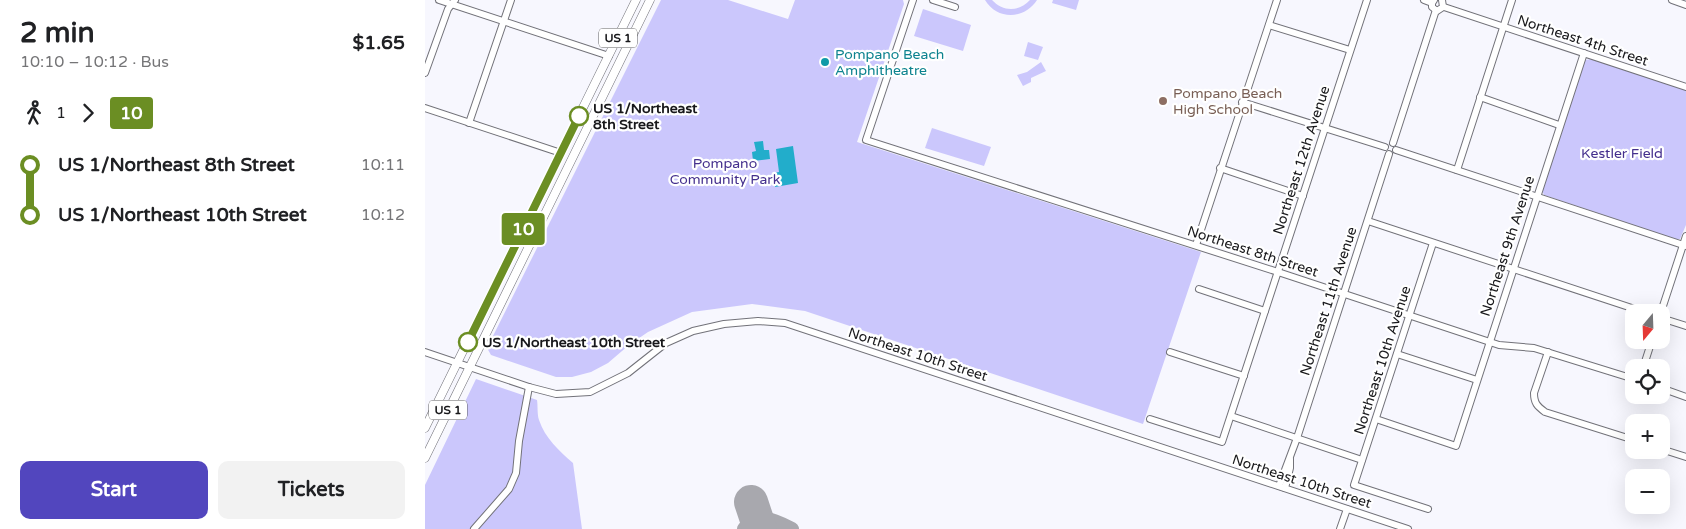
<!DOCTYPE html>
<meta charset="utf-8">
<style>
body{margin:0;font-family:"Varela Round",sans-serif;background:#f2f2f2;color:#202124;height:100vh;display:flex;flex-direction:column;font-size:19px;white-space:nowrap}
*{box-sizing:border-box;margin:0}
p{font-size:16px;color:#757577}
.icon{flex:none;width:28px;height:28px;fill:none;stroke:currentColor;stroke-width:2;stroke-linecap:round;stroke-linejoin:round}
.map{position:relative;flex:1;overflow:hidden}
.panel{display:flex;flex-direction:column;background:#fff;width:425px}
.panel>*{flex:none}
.badge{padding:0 10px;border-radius:4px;font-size:18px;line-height:32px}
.needle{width:32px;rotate:199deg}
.buttons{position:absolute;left:1200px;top:304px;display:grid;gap:10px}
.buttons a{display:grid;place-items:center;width:45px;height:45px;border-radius:10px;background:#fff;box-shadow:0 5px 20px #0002;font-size:25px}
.map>.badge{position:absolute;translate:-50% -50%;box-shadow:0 0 0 2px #fff}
.legs{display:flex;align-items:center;gap:8px;height:55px;padding:0 20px;font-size:16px}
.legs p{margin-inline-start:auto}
.overview{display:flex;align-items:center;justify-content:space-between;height:85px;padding:0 20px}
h1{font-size:28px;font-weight:800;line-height:38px}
.primary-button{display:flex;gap:10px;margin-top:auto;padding:10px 20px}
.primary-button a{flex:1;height:58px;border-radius:10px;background:#5246be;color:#fff;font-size:20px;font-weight:800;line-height:58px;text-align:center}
.primary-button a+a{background:#f2f2f2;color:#202124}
ul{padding:0 20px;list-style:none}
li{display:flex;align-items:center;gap:18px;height:50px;font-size:19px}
li i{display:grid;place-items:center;width:8px;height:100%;margin:0 6px;background:currentColor}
li i::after{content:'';width:12px;height:12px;margin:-6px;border:4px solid;border-radius:50%;background:#fff}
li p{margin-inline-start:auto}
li:first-child i{background:linear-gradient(#0000 50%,currentColor 0)}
li:last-child i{background:linear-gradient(currentColor 50%,#0000 0)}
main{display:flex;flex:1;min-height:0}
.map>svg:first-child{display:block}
.green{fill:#cbc7fc}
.water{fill:#22adcb}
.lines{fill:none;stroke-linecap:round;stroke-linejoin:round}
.taxiway{stroke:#a8a8ae;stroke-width:14}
.runway{stroke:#a8a8ae;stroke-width:34}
.minor-casing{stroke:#727279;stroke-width:8}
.major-casing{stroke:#727279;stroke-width:9}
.minor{stroke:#fff;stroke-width:6}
.major{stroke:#fff;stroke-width:8}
.line-1-casing{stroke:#fff;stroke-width:11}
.line-1{stroke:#6b8e23;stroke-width:8}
.culture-dot{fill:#0f9aa8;stroke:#fff;stroke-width:2}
.education-dot{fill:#8d6e63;stroke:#fff;stroke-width:2}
.stop-1-dot{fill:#fff;stroke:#6b8e23;stroke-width:2.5}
.labels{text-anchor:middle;stroke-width:4.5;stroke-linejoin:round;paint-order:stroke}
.shield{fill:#fff;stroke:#5d5d5f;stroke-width:1}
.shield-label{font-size:12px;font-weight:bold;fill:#18181b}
.street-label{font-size:14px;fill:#18181b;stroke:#fff}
.culture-label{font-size:14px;fill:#0d838f;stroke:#fff;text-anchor:start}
.education-label{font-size:14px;fill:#785e54;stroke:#fff;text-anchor:start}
.stop-label{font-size:14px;font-weight:bold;fill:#18181b;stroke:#fff;text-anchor:start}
.park-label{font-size:14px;fill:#442f8d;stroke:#fff}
</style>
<main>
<section class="panel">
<div class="overview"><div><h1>2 min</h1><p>10:10 – 10:12 · Bus</p></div><b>$1.65</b></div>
<div class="legs"><svg class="icon" aria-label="walk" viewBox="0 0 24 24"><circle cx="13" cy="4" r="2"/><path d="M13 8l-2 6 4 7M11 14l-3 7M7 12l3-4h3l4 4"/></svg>1<svg class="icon" aria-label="forward" viewBox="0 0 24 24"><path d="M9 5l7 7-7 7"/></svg><b class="badge" style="background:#6b8e23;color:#fff">10</b></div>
<ul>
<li><i style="color:#6b8e23"></i><b>US 1/Northeast 8th Street</b><p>10:11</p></li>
<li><i style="color:#6b8e23"></i><b>US 1/Northeast 10th Street</b><p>10:12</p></li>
</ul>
<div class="primary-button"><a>Start</a><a>Tickets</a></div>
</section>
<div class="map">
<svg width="1261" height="529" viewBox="0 0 1261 529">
<rect width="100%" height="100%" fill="#f7f7fe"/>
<g class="green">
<polygon points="236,0 303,0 363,19 370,0 478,0 479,4 432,142 776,252 718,424 380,311 327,304 267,312 223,332 204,345 183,363 166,372 147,377 131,377 66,355 62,348"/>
<path d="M560,0H567C578,12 594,12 605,0H612C599,20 572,20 560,0Z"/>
<polygon points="628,0 654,0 651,10 627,3"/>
<polygon points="498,9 546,25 538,51 489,36"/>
<polygon points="603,42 618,47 613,60 599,56"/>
<polygon points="1167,59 1261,89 1261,225 1255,239 1250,239 1119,195 1117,190 1160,60"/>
<polygon points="616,62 621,71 606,78 606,82 598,86 592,75 602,72"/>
<polygon points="507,128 566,147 559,166 500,148"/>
<path d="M51,379L112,400C113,406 112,414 114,420C120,438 134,451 148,463L157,529H0V485Z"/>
</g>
<g class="water">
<polygon points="338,141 339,150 344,150 345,159 328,161 327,152 331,151 329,142"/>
<polygon points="368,146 373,183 350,187 348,173 354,172 351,149"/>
</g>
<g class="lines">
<path class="taxiway" d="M319,529C332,510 351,521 367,529"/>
<polyline class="runway" points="326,502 335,529"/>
<defs>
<g id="minor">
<polyline points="14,0 184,56"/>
<polyline points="488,0 441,140 853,272 1074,345 1109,348 1209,379"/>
<polyline points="508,0 530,7"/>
<polyline points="999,0 1007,3"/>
<polyline points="1009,0 1007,3 1007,7 1012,11 1018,7 1017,0"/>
<polyline points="1247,0 1261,5"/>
<polyline points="1019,7 1261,87"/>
<polyline points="844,25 925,50"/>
<polyline points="0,73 23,9 30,0"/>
<polyline points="1055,97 1134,125"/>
<polyline points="817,102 960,147"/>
<polyline points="0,108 136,153"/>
<polyline points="44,123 86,0"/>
<polyline points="968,143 1011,10"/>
<polyline points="971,150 1261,246"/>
<polyline points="795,168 878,196"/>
<polyline points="1032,170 1087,0"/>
<polyline points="943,221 1219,312"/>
<polyline points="771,245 852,0"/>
<polyline points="774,289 840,311"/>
<polyline points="1236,312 1261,236"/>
<polyline points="1236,318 1261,326"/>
<polyline points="0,352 104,387 131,394 165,392 203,373 241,343 268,331 299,324 333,321 360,323 983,529"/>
<polyline points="745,352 819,376"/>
<path d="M1123,352L1109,393C1109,403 1112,406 1120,412L1209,440"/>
<polyline points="972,354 1052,380"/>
<polyline points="1218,368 1227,340"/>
<polyline points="1236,388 1261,397"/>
<polyline points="806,416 937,460"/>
<polyline points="725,419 797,442 942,0"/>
<polyline points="951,419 1031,446 1159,53"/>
<polyline points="1236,449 1261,457"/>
<polyline points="854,486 872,438 964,154"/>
<polyline points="860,488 865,468 865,459"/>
<polyline points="1003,509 929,485 1008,243"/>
<polyline points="49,529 84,489 91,473 94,441 104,387"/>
<polyline points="915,529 922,509"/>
</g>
<g id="major">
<polyline points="0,428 211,0"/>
<polyline points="0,458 225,0"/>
</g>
</defs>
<use href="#minor" class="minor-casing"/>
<use href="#major" class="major-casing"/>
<use href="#minor" class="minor"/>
<use href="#major" class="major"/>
</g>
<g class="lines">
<defs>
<polyline id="line-1" points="43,342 154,116"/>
</defs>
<use href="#line-1" class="line-1-casing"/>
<use href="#line-1" class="line-1"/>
</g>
<circle class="culture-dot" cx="400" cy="62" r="5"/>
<circle class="education-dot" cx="738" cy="101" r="5"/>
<g class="stop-1-dot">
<circle cx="154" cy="116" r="9"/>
<circle cx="43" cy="342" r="9"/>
</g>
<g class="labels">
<g class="shield">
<rect x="174" y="28.5" width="38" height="19" rx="4"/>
<rect x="4" y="400.5" width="38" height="19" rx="4"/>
</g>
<g class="shield-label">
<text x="193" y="42">US 1</text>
<text x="23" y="414">US 1</text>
</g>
<g class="street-label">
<text transform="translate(1158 40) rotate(18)" y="5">Northeast 4th Street</text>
<text transform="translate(876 160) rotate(-72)" y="5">Northeast 12th Avenue</text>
<text transform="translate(1082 246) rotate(-72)" y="5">Northeast 9th Avenue</text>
<text transform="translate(828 251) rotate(18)" y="5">Northeast 8th Street</text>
<text transform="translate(903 301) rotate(-72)" y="5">Northeast 11th Avenue</text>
<text transform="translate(493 354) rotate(18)" y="5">Northeast 10th Street</text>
<text transform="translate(957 360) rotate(-72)" y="5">Northeast 10th Avenue</text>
<text transform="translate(877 481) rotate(18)" y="5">Northeast 10th Street</text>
</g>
<g class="culture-label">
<text x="410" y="59">Pompano Beach<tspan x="410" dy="16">Amphitheatre</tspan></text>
</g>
<g class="education-label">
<text x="748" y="98">Pompano Beach<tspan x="748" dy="16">High School</tspan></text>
</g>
<g class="stop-label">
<text x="168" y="113">US 1/Northeast<tspan x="168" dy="16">8th Street</tspan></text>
<text x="57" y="347">US 1/Northeast 10th Street</text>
</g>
<g class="park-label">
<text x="1197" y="158">Kestler Field</text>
<text x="300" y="168">Pompano<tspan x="300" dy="16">Community Park</tspan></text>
</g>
</g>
</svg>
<div class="buttons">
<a><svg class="needle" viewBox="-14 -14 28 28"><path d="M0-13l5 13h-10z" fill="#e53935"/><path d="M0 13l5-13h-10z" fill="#757577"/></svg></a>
<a><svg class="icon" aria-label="locate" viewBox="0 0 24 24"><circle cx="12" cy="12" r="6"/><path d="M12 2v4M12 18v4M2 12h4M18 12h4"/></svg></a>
<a>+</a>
<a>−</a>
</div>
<b class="badge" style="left:98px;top:229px;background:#6b8e23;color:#fff">10</b>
</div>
</main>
